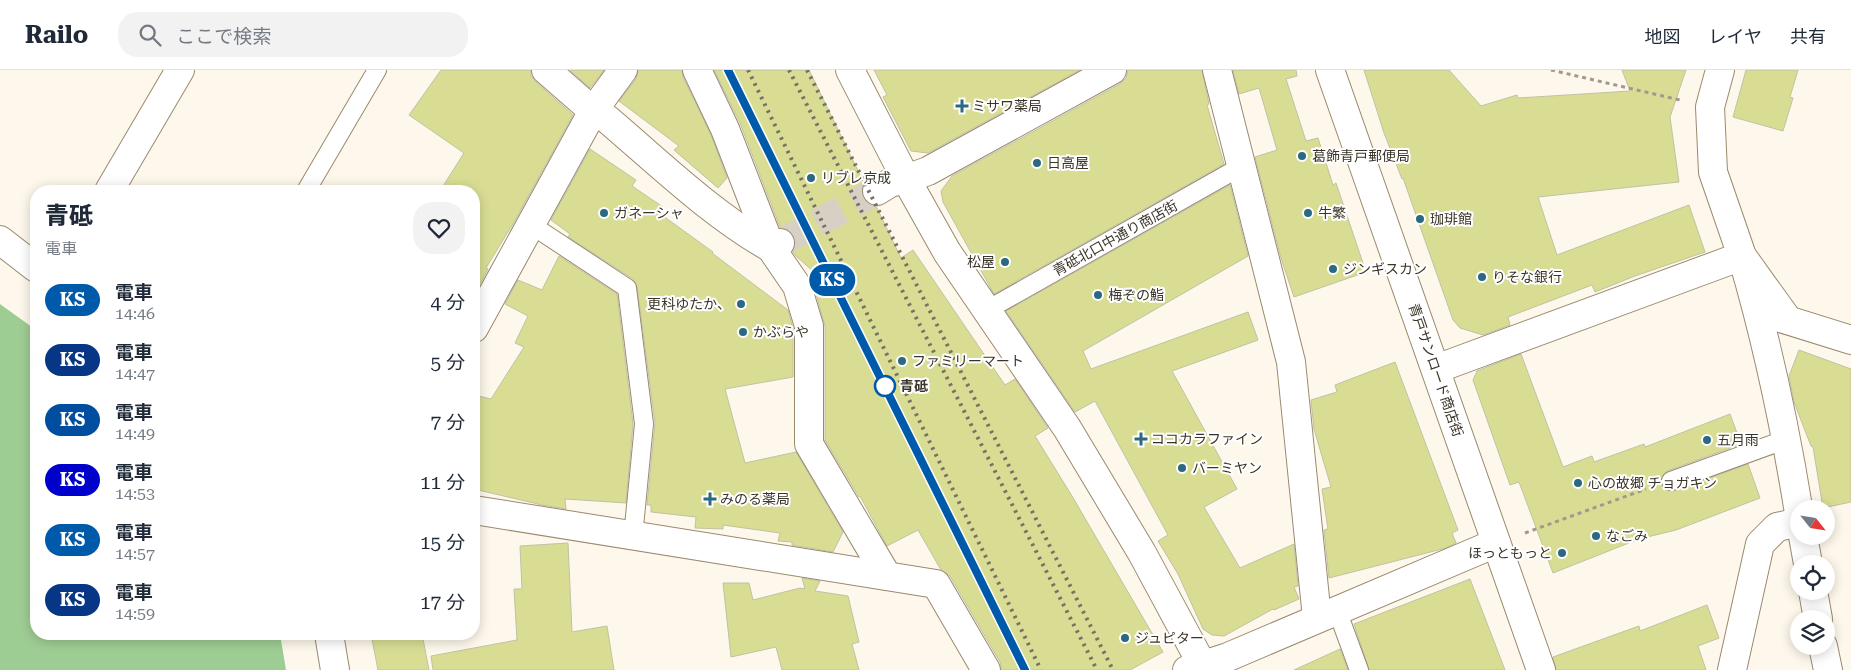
<!DOCTYPE html>
<html lang="ja">
<meta charset="utf-8">
<style>
body{margin:0;font-family:"Roboto Serif","Noto Sans JP",serif;background:#f2f2f3;color:#1f2937;height:100vh;display:flex;flex-direction:column;font-size:19px;white-space:nowrap}
*{box-sizing:border-box;margin:0}
p{font-size:16px;color:#747a83}
.icon{flex:none;width:28px;height:28px;fill:none;stroke:currentColor;stroke-width:2;stroke-linecap:round;stroke-linejoin:round}
.map{position:relative;flex:1;overflow:hidden}
.panel{position:absolute;left:30px;top:115px;width:450px;height:455px;display:flex;flex-direction:column;background:#fff;border-radius:20px;box-shadow:0 2px 12px #0003}
.panel>*{flex:none}
.badge{padding:0 10px;border-radius:16px;font-size:18px;line-height:32px}
.needle{width:32px;rotate:120deg}
.fabs{position:absolute;left:1790px;top:430px;display:grid;gap:10px}
.fabs a{display:grid;place-items:center;width:45px;height:45px;border-radius:50%;background:#fff;box-shadow:0 2px 12px #0003;font-size:25px}
.map>.badge{position:absolute;translate:-50% -50%;box-shadow:0 0 0 2px #fff}
.round{display:grid;place-items:center;flex:none;width:52px;height:52px;border-radius:20px;background:#f2f2f3}
.head{display:flex;align-items:center;justify-content:space-between;height:85px;padding:0 15px}
h1{font-size:24px;font-weight:800;line-height:38px}
ul{padding:0;list-style:none}
li{display:flex;align-items:center;gap:15px;height:60px;padding:0 15px}
li div{flex:1}
li b{display:block;font-size:19px}
li em{font-style:normal}
li .badge{min-width:55px;font-weight:700;text-align:center}
header{display:flex;align-items:center;gap:30px;box-sizing:border-box;height:70px;padding:0 25px;background:#fff;border-bottom:1px solid #e0e1e3}
header strong{font-size:24px}
nav{display:flex;gap:28px;margin-inline-start:auto;font-size:18px}
.search{width:350px;height:45px;background:#f2f2f3;display:flex;align-items:center;gap:12px;box-sizing:border-box;padding:0 18px;border-radius:20px;color:#747a83;font-size:19px}
.map>svg:first-child{display:block}
.water{fill:#9ecd93}
.building{fill:#d9dd94;stroke:#c0c2a2}
.lines{fill:none;stroke-linecap:round;stroke-linejoin:round}
.street-tunnel{stroke:#d7d0c4;stroke-width:28;stroke-dasharray:28 14;stroke-linecap:butt}
.lane-casing{stroke:#9a8a6e;stroke-width:20}
.street-casing{stroke:#9a8a6e;stroke-width:30}
.secondary-casing{stroke:#9a8a6e;stroke-width:30}
.path{stroke:#a0998d;stroke-width:3;stroke-dasharray:4 4;stroke-linecap:butt}
.lane{stroke:#fff;stroke-width:18}
.street{stroke:#fff;stroke-width:28}
.secondary{stroke:#fff;stroke-width:28}
.rail{stroke:#787165;stroke-width:4;stroke-dasharray:2.5 5;stroke-linecap:butt}
.line-casing{stroke:#fff;stroke-width:11}
.line{stroke:#005aaa;stroke-width:8}
.poi-dot{fill:#2c687f;stroke:#fff;stroke-width:2}
.stop-dot{fill:#fff;stroke:#005aaa;stroke-width:2.5}
.labels{text-anchor:middle;stroke-width:4;stroke-linejoin:round;paint-order:stroke}
.poi-label{font-size:14px;fill:#3b3428;stroke:#fff;text-anchor:start}
.street-label{font-size:14px;fill:#3b3428;stroke:#fff}
.stop-label{font-size:14px;font-weight:bold;fill:#3b3428;stroke:#fff;text-anchor:start}
</style>
<header>
<strong>Railo</strong>
<div class="search"><svg class="icon" aria-label="search" viewBox="0 0 24 24"><circle cx="10" cy="10" r="6"/><path d="M15 15l6 6"/></svg>ここで検索</div>
<nav><a>地図</a><a>レイヤ</a><a>共有</a></nav>
</header>
<div class="map">
<svg width="1851" height="600" viewBox="0 0 1851 600">
<rect width="100%" height="100%" fill="#fef7eb"/>
<polygon class="water" points="0,234 36,260 36,564 280,564 286,600 0,600"/>
<g class="building">
<polygon points="441,0 531,0 531,6 536,12 573,45 514,152 486,198 488,199 477,220 474,219 474,121 440,121 464,83 409,45"/>
<polygon points="570,0 604,0 590,18"/>
<polygon points="638,0 682,0 683,7 711,65 727,108 718,118 674,80 679,76 619,31 636,9"/>
<polygon points="714,0 809,0 864,113 861,121 863,129 869,134 876,136 901,188 913,180 1005,315 1015,309 1048,358 1035,366 1072,426 1163,582 1130,600 1002,600 1000,592 950,506 941,500 918,460 887,476 860,426 859,427 825,370 825,256 816,224 825,212 796,186 793,182 796,174 794,166 788,159 780,157 740,53"/>
<polygon points="874,0 1080,0 928,83 911,81 883,27 887,25"/>
<polygon points="1128,0 1202,0 1209,34 1207,35 1224,94 994,224 943,132 941,121 952,106 1120,14 1126,8"/>
<polygon points="1233,0 1296,0 1297,6 1286,9 1306,71 1318,68 1333,115 1336,113 1366,202 1294,227 1281,188 1255,87 1277,80 1259,18 1239,24"/>
<polygon points="1364,0 1449,0 1481,36 1517,25 1518,28 1630,21 1622,0 1686,0 1670,47 1679,112 1538,127 1557,185 1689,135 1705,182 1635,206 1595,222 1592,215 1508,247 1510,255 1483,265 1460,258 1453,250 1403,108 1402,109 1384,63"/>
<polygon points="1746,0 1798,0 1790,27 1793,28 1783,61 1733,47"/>
<polygon points="590,79 636,110 632,116 663,137 659,143 713,182 712,183 788,240 793,258 793,307 725,319 745,393 796,382 843,462 833,482 792,475 792,472 778,471 780,463 723,455 723,459 695,458 696,447 651,442 651,435 647,435 655,353 637,216 633,209 568,167 570,164 551,150"/>
<polygon points="1230,115 1248,186 1083,281 1091,299 1248,242 1258,270 1172,301 1237,419 1204,437 1240,498 1294,474 1298,516 1294,517 1299,529 1274,540 1273,539 1224,566 1212,565 1203,559 1178,504 1158,471 1168,465 1095,331 1075,342 1006,241"/>
<polygon points="559,186 617,224 633,354 626,433 565,429 566,439 542,435 474,419 474,325 491,329 524,277 515,273 528,246 505,234 518,210 542,220"/>
<polygon points="1799,280 1851,299 1851,432 1823,438 1813,377 1811,376 1794,332 1789,306"/>
<polygon points="1521,284 1563,397 1592,386 1594,392 1644,374 1645,377 1730,344 1741,374 1667,401 1663,405 1661,414 1665,419 1674,421 1748,394 1760,428 1676,460 1639,469 1553,503 1519,412 1510,415 1473,310 1477,301"/>
<polygon points="1395,292 1458,460 1452,463 1456,473 1446,478 1329,508 1324,460 1328,459 1322,419 1331,417 1314,359 1311,330 1337,322 1335,315"/>
<polygon points="568,473 572,562 607,556 614,600 433,600 431,586 517,570 514,519 522,519 520,476"/>
<polygon points="802,508 820,511 815,521 848,526 859,572 852,574 859,600 782,600 776,577 731,587 723,513 749,513 753,530 800,518 805,519"/>
<polygon points="1470,509 1505,600 1369,600 1354,554"/>
<polygon points="1707,535 1719,568 1698,576 1706,600 1556,600 1553,587 1639,556 1640,561"/>
<polygon points="371,564 422,564 429,600 378,600"/>
<polygon points="1340,579 1348,600 1294,600"/>
</g>
<g class="lines">
<polyline class="street-tunnel" points="780,173 877,121"/>
<defs>
<g id="lane">
<polyline points="306,121 377,0"/>
<polyline points="530,154 627,218 644,354 633,467"/>
<polyline points="987,240 1242,96"/>
<polyline points="1671,411 1787,369"/>
<polyline points="1337,540 1359,600"/>
</g>
<g id="street">
<polyline points="697,0 725,59 771,178"/>
<polyline points="850,0 906,109 947,182 1067,358 1142,483 1205,600"/>
<polyline points="1217,0 1291,292 1317,548"/>
<polyline points="1720,0 1710,37 1713,102 1742,186 1788,250"/>
<polyline points="109,121 180,0"/>
<polyline points="877,121 890,113 906,109 928,101 1112,0"/>
<polyline points="0,170 36,198"/>
<polyline points="780,173 771,178 797,216 809,256 809,374 887,506"/>
<polyline points="1771,245 1851,270"/>
<polyline points="474,258 593,41 623,0"/>
<path d="M1436,299L1742,186C1767,271 1785,356 1799,443"/>
<polyline points="474,440 936,514 986,600"/>
<polyline points="1803,466 1808,494"/>
<polyline points="1813,521 1818,549"/>
<polyline points="329,564 335,600"/>
<polyline points="1823,576 1828,600"/>
<polyline points="1187,600 1228,587 1496,473"/>
<polyline points="1732,600 1760,474 1777,457 1799,452"/>
</g>
<g id="secondary">
<path d="M546,0L593,41L607,49C660,94 711,144 771,178"/>
<polyline points="1330,0 1541,600"/>
</g>
</defs>
<use href="#lane" class="lane-casing"/>
<use href="#street" class="street-casing"/>
<use href="#secondary" class="secondary-casing"/>
<g class="path">
<polyline points="1551,0 1680,30"/>
<polyline points="1525,463 1646,419"/>
</g>
<use href="#lane" class="lane"/>
<use href="#street" class="street"/>
<use href="#secondary" class="secondary"/>
<g class="rail">
<polyline points="728,0 1025,600"/>
<polyline points="748,0 1041,600"/>
<polyline points="789,0 1097,600"/>
<polyline points="807,0 1113,600"/>
</g>
</g>
<g class="lines">
<defs>
<polyline id="line" points="728,0 1025,600"/>
</defs>
<use href="#line" class="line-casing"/>
<use href="#line" class="line"/>
</g>
<g class="poi-dot">
<path d="M959.5 28.5h5v5h5v5h-5v5h-5v-5h-5v-5h5z"/>
<circle cx="1302" cy="86" r="5"/>
<circle cx="1037" cy="93" r="5"/>
<circle cx="811" cy="108" r="5"/>
<circle cx="604" cy="143" r="5"/>
<circle cx="1308" cy="143" r="5"/>
<circle cx="1420" cy="149" r="5"/>
<circle cx="1005" cy="192" r="5"/>
<circle cx="1333" cy="199" r="5"/>
<circle cx="1482" cy="207" r="5"/>
<circle cx="1098" cy="225" r="5"/>
<circle cx="741" cy="234" r="5"/>
<circle cx="743" cy="262" r="5"/>
<circle cx="902" cy="291" r="5"/>
<path d="M1138.5 361.5h5v5h5v5h-5v5h-5v-5h-5v-5h5z"/>
<circle cx="1707" cy="370" r="5"/>
<circle cx="1182" cy="398" r="5"/>
<circle cx="1578" cy="413" r="5"/>
<path d="M707.5 421.5h5v5h5v5h-5v5h-5v-5h-5v-5h5z"/>
<circle cx="1596" cy="466" r="5"/>
<circle cx="1562" cy="483" r="5"/>
<circle cx="1125" cy="568" r="5"/>
</g>
<circle class="stop-dot" cx="885" cy="316" r="10"/>
<g class="labels">
<g class="poi-label">
<text x="972" y="41">ミサワ薬局</text>
<text x="1312" y="91">葛飾青戸郵便局</text>
<text x="1047" y="98">日高屋</text>
<text x="821" y="113">リブレ京成</text>
<text x="614" y="148">ガネーシャ</text>
<text x="1318" y="148">牛繁</text>
<text x="1430" y="154">珈琲館</text>
<text x="995" y="197" text-anchor="end">松屋</text>
<text x="1343" y="204">ジンギスカン</text>
<text x="1492" y="212">りそな銀行</text>
<text x="1108" y="230">梅ぞの鮨</text>
<text x="731" y="239" text-anchor="end">更科ゆたか、</text>
<text x="753" y="267">かぶらや</text>
<text x="912" y="296">ファミリーマート</text>
<text x="1151" y="374">ココカラファイン</text>
<text x="1717" y="375">五月雨</text>
<text x="1192" y="403">バーミヤン</text>
<text x="1588" y="418">心の故郷 チョガキン</text>
<text x="720" y="434">みのる薬局</text>
<text x="1606" y="471">なごみ</text>
<text x="1552" y="488" text-anchor="end">ほっともっと</text>
<text x="1135" y="573">ジュピター</text>
</g>
<g class="street-label">
<text transform="translate(1115 168) rotate(-29)" y="5">青砥北口中通り商店街</text>
<text transform="translate(1436 300) rotate(71)" y="5">青戸サンロード商店街</text>
</g>
<g class="stop-label">
<text x="900" y="321">青砥</text>
</g>
</g>
</svg>
<div class="fabs">
<a><svg class="needle" viewBox="-14 -14 28 28"><path d="M0-13l5 13h-10z" fill="#e53935"/><path d="M0 13l5-13h-10z" fill="#747a83"/></svg></a>
<a><svg class="icon" aria-label="locate" viewBox="0 0 24 24"><circle cx="12" cy="12" r="6"/><path d="M12 2v4M12 18v4M2 12h4M18 12h4"/></svg></a>
<a><svg class="icon" aria-label="layers" viewBox="0 0 24 24"><path d="M12 4l9 5-9 5-9-5zM3 14l9 5 9-5"/></svg></a>
</div>
<b class="badge" style="left:832px;top:210px;background:#005aaa;color:#fff">KS</b>
<section class="panel">
<div class="head"><div><h1>青砥</h1><p>電車</p></div><a class="round"><svg class="icon" aria-label="heart" viewBox="0 0 24 24"><path d="M12 20l-8-8c-3-5 5-10 8-4 3-6 11-1 8 4z"/></svg></a></div>
<ul>
<li><span class="badge" style="background:#005aaa;color:#fff">KS</span><div><b>電車</b><p>14:46</p></div><em>4 分</em></li>
<li><span class="badge" style="background:#073686;color:#fff">KS</span><div><b>電車</b><p>14:47</p></div><em>5 分</em></li>
<li><span class="badge" style="background:#014ea0;color:#fff">KS</span><div><b>電車</b><p>14:49</p></div><em>7 分</em></li>
<li><span class="badge" style="background:#0000cd;color:#fff">KS</span><div><b>電車</b><p>14:53</p></div><em>11 分</em></li>
<li><span class="badge" style="background:#005aaa;color:#fff">KS</span><div><b>電車</b><p>14:57</p></div><em>15 分</em></li>
<li><span class="badge" style="background:#073686;color:#fff">KS</span><div><b>電車</b><p>14:59</p></div><em>17 分</em></li>
</ul>
</section>
</div>
